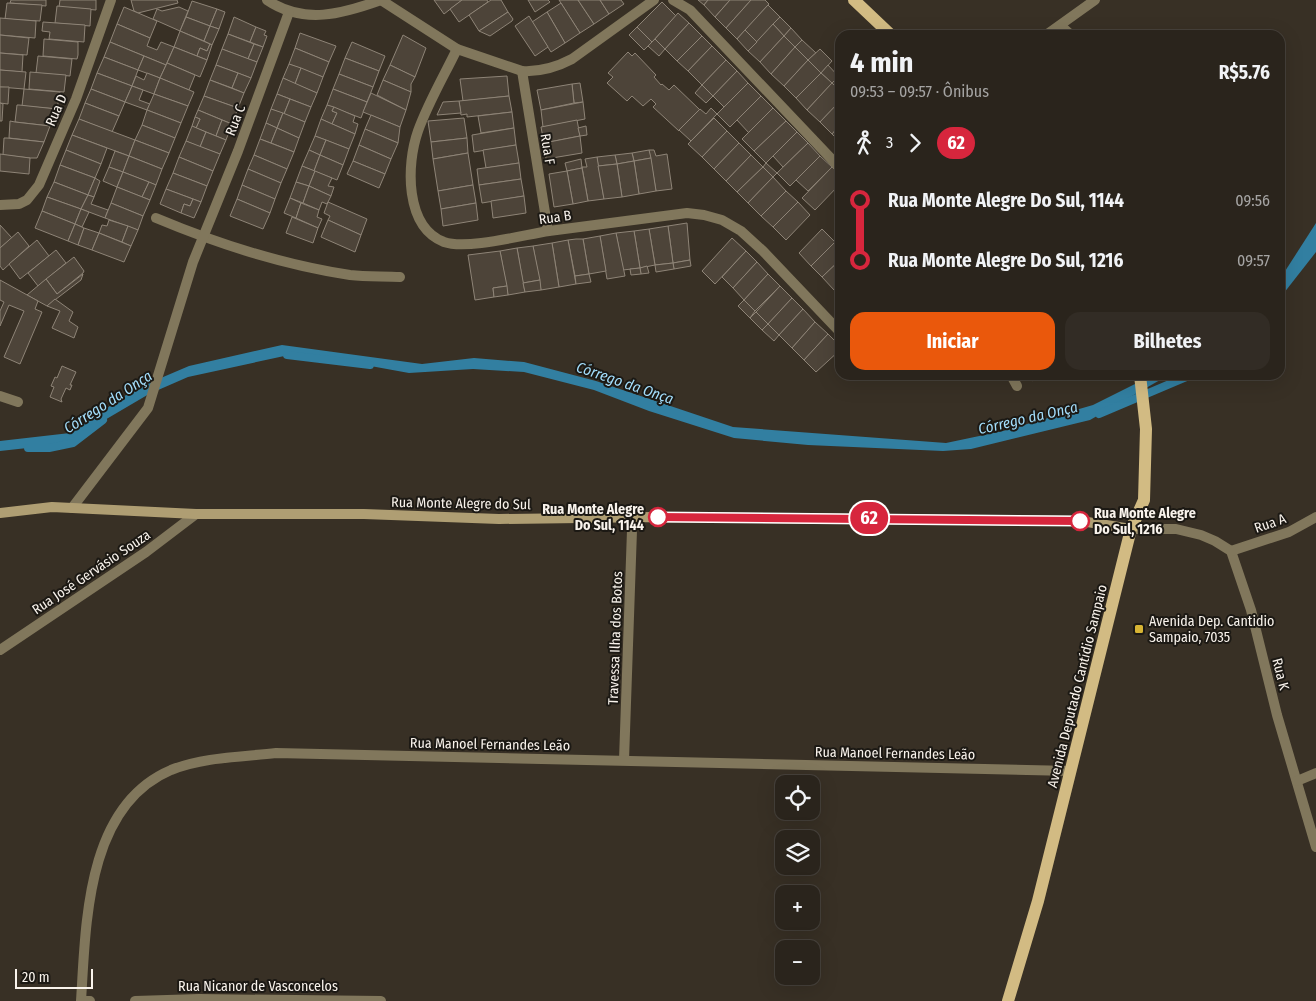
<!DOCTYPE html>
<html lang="pt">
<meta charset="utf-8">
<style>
body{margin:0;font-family:"Fira Sans Condensed",sans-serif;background:#322c25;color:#f1f3f6;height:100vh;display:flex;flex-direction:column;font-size:19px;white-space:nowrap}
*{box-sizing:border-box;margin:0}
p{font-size:16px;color:#a5a4a3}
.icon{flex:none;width:28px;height:28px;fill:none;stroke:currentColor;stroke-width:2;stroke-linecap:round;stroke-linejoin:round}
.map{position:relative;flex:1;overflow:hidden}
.details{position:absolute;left:835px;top:30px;width:450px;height:350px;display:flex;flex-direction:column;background:#2a241c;border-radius:15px;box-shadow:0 5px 20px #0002,0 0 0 1px #46413b}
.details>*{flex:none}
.badge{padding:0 10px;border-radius:16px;font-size:18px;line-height:32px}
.controls{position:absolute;left:775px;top:775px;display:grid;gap:10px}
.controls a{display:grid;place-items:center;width:45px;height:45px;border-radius:10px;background:#2a241c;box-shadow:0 5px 20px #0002,0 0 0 1px #46413b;font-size:25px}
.scale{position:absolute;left:15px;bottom:12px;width:78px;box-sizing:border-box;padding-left:5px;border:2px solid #f9f3ec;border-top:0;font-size:14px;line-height:18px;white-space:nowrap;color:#f9f3ec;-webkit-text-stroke:4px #1c1914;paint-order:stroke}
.map>.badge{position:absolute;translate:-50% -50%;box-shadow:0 0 0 2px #fff}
.legs{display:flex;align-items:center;gap:8px;height:55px;padding:0 15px;font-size:16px}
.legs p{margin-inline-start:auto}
.head{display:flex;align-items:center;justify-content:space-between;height:85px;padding:0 15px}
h1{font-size:28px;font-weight:700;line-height:38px}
.cta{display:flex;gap:10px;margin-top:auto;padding:10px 15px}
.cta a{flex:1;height:58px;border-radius:15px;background:#ea580c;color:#fff;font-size:20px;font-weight:700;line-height:58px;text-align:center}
.cta a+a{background:#322c25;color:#f1f3f6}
ul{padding:0 15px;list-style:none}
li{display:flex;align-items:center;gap:18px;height:60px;font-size:19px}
li i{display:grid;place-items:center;width:8px;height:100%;margin:0 6px;background:currentColor}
li i::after{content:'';width:12px;height:12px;margin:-6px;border:4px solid;border-radius:50%;background:#2a241c}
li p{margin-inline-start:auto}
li:first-child i{background:linear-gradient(#0000 50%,currentColor 0)}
li:last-child i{background:linear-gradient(currentColor 50%,#0000 0)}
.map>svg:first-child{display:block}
.water{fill:#327fa1}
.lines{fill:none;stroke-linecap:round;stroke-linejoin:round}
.stream{stroke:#327fa1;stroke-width:8}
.building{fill:#4d4439;stroke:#8e8477}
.lane{stroke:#81775c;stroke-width:10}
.street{stroke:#81775c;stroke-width:10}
.secondary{stroke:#af9e73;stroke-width:10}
.primary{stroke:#d2bb83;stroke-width:12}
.line-1-casing{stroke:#fff;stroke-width:11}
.line-1{stroke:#d7263d;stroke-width:8}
.stop-1-dot{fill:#fff;stroke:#d7263d;stroke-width:2.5}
.poi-dot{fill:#d7b434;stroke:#1c1914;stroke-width:2}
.labels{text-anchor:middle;stroke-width:4;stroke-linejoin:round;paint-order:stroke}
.street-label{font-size:14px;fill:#f9f3ec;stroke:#1c1914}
.stop-label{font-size:14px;font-weight:bold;fill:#f9f3ec;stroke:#1c1914;text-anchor:end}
.poi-label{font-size:14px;fill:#f9f3ec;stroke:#1c1914;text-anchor:start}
.water-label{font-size:15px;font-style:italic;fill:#a3defc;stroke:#1c1914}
</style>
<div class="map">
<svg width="1316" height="1001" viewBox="0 0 1316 1001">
<rect width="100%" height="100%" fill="#383025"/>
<g class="water">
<polygon points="1316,223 1316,252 1280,298 1280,279"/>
<polygon points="282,345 422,364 474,358 524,362 596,381 733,427 946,443 1003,431 1093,405 1153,375 1173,375 1160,380 1090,420 971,449 943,451 808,445 734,438 649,411 594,390 524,372 473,369 409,373 365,365 289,355 188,377 149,394 98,424 73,443 0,451 0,441 70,433 135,389 189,366"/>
</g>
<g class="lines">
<g class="stream">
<polyline points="287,355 370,365"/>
<polyline points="1099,414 1191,375"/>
<polyline points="28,448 49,448 73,443 103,420"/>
</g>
</g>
<g class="building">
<polygon points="11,0 46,0 46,6 10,3"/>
<polygon points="60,0 96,0 96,10 59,7"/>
<polygon points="131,0 177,0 178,3 138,13 134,11"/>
<polygon points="434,0 462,0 444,14"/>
<polygon points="462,0 487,0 488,2 459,22 450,9"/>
<polygon points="491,0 501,0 508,12 479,31 469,15"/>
<polygon points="528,0 548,0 550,2 535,12"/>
<polygon points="559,0 578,0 594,24 580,33"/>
<polygon points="578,0 600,0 609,14 594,24"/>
<polygon points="600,0 621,0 624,4 609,14"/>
<polygon points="698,0 708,0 704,5"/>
<polygon points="708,0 730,0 715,17 704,5"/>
<polygon points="730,0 751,0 726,28 715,17"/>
<polygon points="751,0 765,0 769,4 737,39 726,28"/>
<polygon points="192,1 217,9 210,26 186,17"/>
<polygon points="662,2 676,16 652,42 637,27"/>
<polygon points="7,3 42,5 40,21 5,19"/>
<polygon points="561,3 580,33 565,43 547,12"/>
<polygon points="768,5 780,17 757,42 745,30"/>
<polygon points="57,6 91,9 90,26 55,23"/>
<polygon points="124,7 157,21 150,38 117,24"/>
<polygon points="179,7 188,11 180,31 153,19 157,9 162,11"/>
<polygon points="217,9 225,12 219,29 210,26"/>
<polygon points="508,12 513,19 512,21 490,36 479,31"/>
<polygon points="547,12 565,43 551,52 532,22"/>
<polygon points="678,13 689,23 665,49 655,39"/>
<polygon points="529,16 548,47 535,56 515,26"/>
<polygon points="186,17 210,26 204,41 180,31"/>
<polygon points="234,17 256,27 250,42 228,34"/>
<polygon points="780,17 791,28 784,36 773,24"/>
<polygon points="0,18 36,21 35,38 0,35"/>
<polygon points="43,22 85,25 84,42 49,39 50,32 42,31"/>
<polygon points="689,23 702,36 677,61 665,49"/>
<polygon points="117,24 150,38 147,46 157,50 161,42 174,47 166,65 110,42"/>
<polygon points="773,24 784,36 760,62 748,51"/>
<polygon points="210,26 219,29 212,45 204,41"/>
<polygon points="256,27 266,31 264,35 267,36 263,47 250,42"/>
<polygon points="637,27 652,42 644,50 629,35"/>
<polygon points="791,28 802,40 795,47 784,36"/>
<polygon points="745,30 757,42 748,51 737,39"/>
<polygon points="180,31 210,44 207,51 200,48 197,56 174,47"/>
<polygon points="300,33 336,46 329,62 295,48"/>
<polygon points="228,34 254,44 248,59 222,49"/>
<polygon points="0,35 29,38 27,55 0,53"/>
<polygon points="403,35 426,48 415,77 390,65"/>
<polygon points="702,36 712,46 688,71 677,61"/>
<polygon points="784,36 795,47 771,74 760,62"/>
<polygon points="44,39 78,42 78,55 77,59 43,56"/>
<polygon points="655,39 665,49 659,56 648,46"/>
<polygon points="802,40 816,53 808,60 795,47"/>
<polygon points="110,42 144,56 138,70 104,57"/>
<polygon points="352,42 385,56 379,71 345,58"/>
<polygon points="210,44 212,45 207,60 197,56 200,48 207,51"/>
<polygon points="254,44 263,47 257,62 248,59"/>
<polygon points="712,46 726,60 702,85 688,71"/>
<polygon points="174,47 207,60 200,77 167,63"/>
<polygon points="795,47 808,60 784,86 771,74"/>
<polygon points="295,48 329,62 323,77 289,64"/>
<polygon points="222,49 257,62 251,78 216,65"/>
<polygon points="820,49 832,61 821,73 808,60"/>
<polygon points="628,52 632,56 635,53 656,75 654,77 661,85 662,84 669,90 674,85 700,110 679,131 653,107 656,104 651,99 643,106 632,96 627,101 607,83 613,77 608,73"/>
<polygon points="0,53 23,55 22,72 0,70"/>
<polygon points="38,56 72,59 70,76 36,73"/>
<polygon points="144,56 166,65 160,78 138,70"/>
<polygon points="104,57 138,70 132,86 97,73"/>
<polygon points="345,58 379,71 373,87 339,74"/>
<polygon points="726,60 737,71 713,96 702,85"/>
<polygon points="808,60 821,73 796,98 784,86"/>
<polygon points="167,63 195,75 189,90 160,78"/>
<polygon points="289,64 301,68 295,84 283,78"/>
<polygon points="216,65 238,73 232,88 210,80"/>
<polygon points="390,65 415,77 411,84 411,92 383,80"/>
<polygon points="828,65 839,77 832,83 821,73"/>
<polygon points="301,68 323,77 317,93 295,84"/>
<polygon points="0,70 26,72 24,89 0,87"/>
<polygon points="737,71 748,83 724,107 713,96"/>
<polygon points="30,72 66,75 64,92 29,89"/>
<polygon points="97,73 132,86 125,102 91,89"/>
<polygon points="147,73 160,78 154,94 132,86 136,76 144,80"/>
<polygon points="238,73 251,78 244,93 232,88"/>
<polygon points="821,73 832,83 807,110 796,98"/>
<polygon points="339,74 373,87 367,102 333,89"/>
<polygon points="840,75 840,91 832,83"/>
<polygon points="507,76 509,96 463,101 460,79"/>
<polygon points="160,78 194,92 188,106 154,94"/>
<polygon points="283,78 317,93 311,107 277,94"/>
<polygon points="210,80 244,93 238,108 204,96"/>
<polygon points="383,80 411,92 406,110 377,95"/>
<polygon points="580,83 583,102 574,103 572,84"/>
<polygon points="748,83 761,96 730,127 717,114"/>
<polygon points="832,83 840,91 840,101 820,122 807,110"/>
<polygon points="572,84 574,103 541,110 537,90"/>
<polygon points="702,85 713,96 706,103 695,93"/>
<polygon points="132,86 143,90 139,100 150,104 147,110 125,102"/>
<polygon points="0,87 9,87 8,104 0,103"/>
<polygon points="24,89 60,92 57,109 22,106"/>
<polygon points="91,89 125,102 119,116 85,103"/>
<polygon points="333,89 367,102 361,118 327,105"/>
<polygon points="371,93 406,110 400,127 363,112"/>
<polygon points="154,94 188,106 181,123 147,110"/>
<polygon points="277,94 290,99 284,114 271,109"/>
<polygon points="204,96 238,108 232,124 198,110"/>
<polygon points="509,96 512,112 467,117 467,114 461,115 459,101"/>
<polygon points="761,96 773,108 749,133 737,120"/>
<polygon points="290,99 311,107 305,122 284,114"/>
<polygon points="459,101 461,113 437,115 443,102"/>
<polygon points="840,101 840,125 832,134 820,122"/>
<polygon points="583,102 585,119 543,127 541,110"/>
<polygon points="0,103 3,104 2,121 0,121"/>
<polygon points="85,103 119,116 112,132 79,119"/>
<polygon points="17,105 19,105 57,109 50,126 15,122"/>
<polygon points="327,105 334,107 332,111 337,113 332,124 321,119"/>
<polygon points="334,107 355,116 353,122 358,124 355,134 332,124 337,113 332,111"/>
<polygon points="711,108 717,114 691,141 679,130 700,109 706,114"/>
<polygon points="773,108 786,121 754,151 742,139"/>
<polygon points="271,109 283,113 277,128 266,123"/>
<polygon points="147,110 181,123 175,138 142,125"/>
<polygon points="198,110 222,120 216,136 196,128 200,119 195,117"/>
<polygon points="512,112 514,128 481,133 478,116"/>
<polygon points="283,113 305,122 299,138 277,128"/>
<polygon points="371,115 400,127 398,143 365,129"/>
<polygon points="195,117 200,119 196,128 192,126"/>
<polygon points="464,118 467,138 431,142 428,121"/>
<polygon points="714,118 727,131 702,157 688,144"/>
<polygon points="79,119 135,140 129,156 72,135"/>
<polygon points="321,119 355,134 349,149 315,136"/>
<polygon points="222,120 232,124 226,140 216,136"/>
<polygon points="577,120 580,136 544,143 541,127"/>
<polygon points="10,121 15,122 50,126 44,142 9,138"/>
<polygon points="786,121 797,132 766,163 754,151"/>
<polygon points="266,123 277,128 271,143 260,139"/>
<polygon points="142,125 175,138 169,153 135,140"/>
<polygon points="840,125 840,142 832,134"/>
<polygon points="192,126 206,132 200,147 186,141"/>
<polygon points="586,126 587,135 580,136 578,128"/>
<polygon points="277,128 299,138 294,152 271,143"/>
<polygon points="514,128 516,145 474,152 472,135"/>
<polygon points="365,129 398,143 391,159 359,145"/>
<polygon points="727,131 739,143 714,169 702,157"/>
<polygon points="206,132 226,140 220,154 200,147"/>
<polygon points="797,132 808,143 783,167 773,156"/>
<polygon points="72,135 107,148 101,164 66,150"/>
<polygon points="315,136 326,140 320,155 309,150"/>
<polygon points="580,136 582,153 546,159 544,143"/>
<polygon points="4,138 7,138 44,142 37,158 30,158 3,155"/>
<polygon points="467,138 468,153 433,159 431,142"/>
<polygon points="260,139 294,152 287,169 254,155"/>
<polygon points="135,140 169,153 162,169 129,156"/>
<polygon points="326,140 349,149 343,165 320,155"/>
<polygon points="186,141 220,154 213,171 179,157"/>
<polygon points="739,143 751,155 726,181 714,169"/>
<polygon points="808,143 820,156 790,186 777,173"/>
<polygon points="359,145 391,159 385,174 353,161"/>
<polygon points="516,145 519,163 486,168 483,150"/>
<polygon points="66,150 101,164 95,178 60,165"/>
<polygon points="309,150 320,155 314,171 302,166"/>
<polygon points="649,150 654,150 656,156 667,154 672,189 656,191"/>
<polygon points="649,150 651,158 634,161 632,153"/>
<polygon points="115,151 129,156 123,172 109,167"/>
<polygon points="468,153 473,185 438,191 433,159"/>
<polygon points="632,153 634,161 617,164 615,155"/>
<polygon points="0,154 30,158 29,174 0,171"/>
<polygon points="254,155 287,169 281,183 248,169"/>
<polygon points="320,155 343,165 337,180 314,171"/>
<polygon points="615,155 617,164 598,166 597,157"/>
<polygon points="751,155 763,167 737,192 726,181"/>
<polygon points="129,156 162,169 156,185 123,172"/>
<polygon points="820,156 832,167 808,191 796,180"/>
<polygon points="179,157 213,171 207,186 173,173"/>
<polygon points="597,157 604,199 588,201 582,167 587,167 585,159"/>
<polygon points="651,158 656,191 639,194 634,161"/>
<polygon points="581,159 582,168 567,171 565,163"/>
<polygon points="353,161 385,174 379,188 347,174"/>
<polygon points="634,161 639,194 622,197 617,164"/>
<polygon points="519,163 521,179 479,185 477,169"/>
<polygon points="766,163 777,173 773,177 763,167"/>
<polygon points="617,164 622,197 604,199 598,166"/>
<polygon points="60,165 95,178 88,195 54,182"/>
<polygon points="302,166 315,171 309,186 296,182"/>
<polygon points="109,167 123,172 117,187 103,181"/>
<polygon points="763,167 773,177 748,203 737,192"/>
<polygon points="832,167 840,175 840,184 815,210 802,198"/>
<polygon points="582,168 588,201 573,204 567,171"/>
<polygon points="248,169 281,183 275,199 242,185"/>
<polygon points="315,171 332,178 328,186 334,187 331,196 309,186"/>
<polygon points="567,171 573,204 554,207 549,174"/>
<polygon points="123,172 149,182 142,197 117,187"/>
<polygon points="173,173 207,186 201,202 166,189"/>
<polygon points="773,177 786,191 761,216 748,203"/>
<polygon points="95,178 100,181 94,197 88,195"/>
<polygon points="521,179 524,196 482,203 479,185"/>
<polygon points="54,182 88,195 81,209 47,197"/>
<polygon points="149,182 156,185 150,200 142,197"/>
<polygon points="296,182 309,186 303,203 290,198"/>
<polygon points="242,185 275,199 270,213 237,199"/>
<polygon points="473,185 476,203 441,209 438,191"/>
<polygon points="309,186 331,196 327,204 322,202 319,210 303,203"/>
<polygon points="117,187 150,200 143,216 111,203"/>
<polygon points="166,189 193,199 190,206 184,204 181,213 160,204"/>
<polygon points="786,191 798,202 773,227 761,216"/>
<polygon points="88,195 94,197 91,204 108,210 105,218 81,209"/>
<polygon points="524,196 526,213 493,218 491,201"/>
<polygon points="47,197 81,209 75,224 42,211"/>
<polygon points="290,198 301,203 296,218 284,213"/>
<polygon points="193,199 201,202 194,218 181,213 184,204 190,206"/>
<polygon points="237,199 270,213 263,229 230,216"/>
<polygon points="328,202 367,219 361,235 328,220 330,216 324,213"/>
<polygon points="798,202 810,215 786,240 773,227"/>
<polygon points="111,203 143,216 138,230 105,218"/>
<polygon points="301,203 319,210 317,217 322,219 318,228 296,218"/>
<polygon points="476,203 478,220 443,226 441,209"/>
<polygon points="81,209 89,212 82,227 75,224"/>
<polygon points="42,211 75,224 68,241 35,228"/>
<polygon points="840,211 840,223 834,217"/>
<polygon points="292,217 318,228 313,243 286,233"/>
<polygon points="109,220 128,226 122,242 99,233 102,225 107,226"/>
<polygon points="328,220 361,235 355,252 321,237"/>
<polygon points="687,223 690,260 673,263 668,226"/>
<polygon points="75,224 84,228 78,245 68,241"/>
<polygon points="0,225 12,238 0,248"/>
<polygon points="128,226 138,230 131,246 122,242"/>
<polygon points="668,226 673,263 655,265 649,229"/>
<polygon points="84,228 99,233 92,250 78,245"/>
<polygon points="649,229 655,265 640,268 634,231"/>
<polygon points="822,229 835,242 811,266 799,253"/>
<polygon points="634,231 640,268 623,270 616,233"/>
<polygon points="18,232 29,246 3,270 0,266 0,248"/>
<polygon points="99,233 131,246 124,262 92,250"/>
<polygon points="616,233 625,276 607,279 600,236"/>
<polygon points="600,236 606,271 589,274 583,239"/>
<polygon points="732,238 746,251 715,284 702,271"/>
<polygon points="576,239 583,239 589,274 575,276 568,240"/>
<polygon points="37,240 49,256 20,279 9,264"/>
<polygon points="568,240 576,284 559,287 552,243"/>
<polygon points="835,242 840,246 840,260 822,277 811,266"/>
<polygon points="552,243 559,287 541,290 533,246"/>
<polygon points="533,246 540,280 523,283 517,248"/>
<polygon points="517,248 525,292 508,295 500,251"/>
<polygon points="56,250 66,263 38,286 28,273"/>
<polygon points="500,251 507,286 493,288 494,297 475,300 468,255"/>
<polygon points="746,251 757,262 733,288 722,277"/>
<polygon points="74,257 84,271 83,273 57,294 46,279"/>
<polygon points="690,260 691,266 674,269 673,263"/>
<polygon points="840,260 840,284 834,290 822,277"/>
<polygon points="757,262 768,274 744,300 733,288"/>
<polygon points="673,263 674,269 656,272 655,265"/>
<polygon points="647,266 649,273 641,274 640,268"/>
<polygon points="640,268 641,274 631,275 630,269"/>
<polygon points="83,274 81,280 47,306 27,295 46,279 57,294"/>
<polygon points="589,274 591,282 576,284 575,276"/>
<polygon points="768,274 780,286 755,311 744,300"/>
<polygon points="0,280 38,301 35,309 42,312 20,364 4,357 24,311 9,305 0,326 0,311 4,302 0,300"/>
<polygon points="540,280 541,290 525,292 523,283"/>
<polygon points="840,284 840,296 834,290"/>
<polygon points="507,286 508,295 494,297 493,288"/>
<polygon points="780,286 792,298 768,324 756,312"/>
<polygon points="792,298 803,309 779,335 768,324"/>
<polygon points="55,299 73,312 69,321 78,327 74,338 52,328 60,311 47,306"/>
<polygon points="744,300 755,311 750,318 738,306"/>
<polygon points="803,309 815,322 792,348 779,335"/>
<polygon points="756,312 768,324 762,330 750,318"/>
<polygon points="815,322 828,334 804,360 792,348"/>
<polygon points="768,324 779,335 774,341 762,330"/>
<polygon points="828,334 840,346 840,350 816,372 804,360"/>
<polygon points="62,366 76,372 70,385 72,385 70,390 66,388 61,399 62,402 50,397 54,387 51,386 55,377 57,378"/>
<polygon points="1026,375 1039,375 1033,381"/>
</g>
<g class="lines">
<g class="lane">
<polyline points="1061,26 1071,35"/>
<polyline points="1046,35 1095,0"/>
<polyline points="624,760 632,530 636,517"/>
</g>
<g class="street">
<path d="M267,0C304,25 342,14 381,0"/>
<path d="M381,0L457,49L522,71C540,72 555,68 572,59L654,0"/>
<polyline points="673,0 690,10 840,168"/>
<path d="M457,49C444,76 428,103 418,131C406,165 405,227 444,242C467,250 523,235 549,231C595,225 641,219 687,213L704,215L722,220L741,231L763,251L840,332"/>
<polyline points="522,71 548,231"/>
<polyline points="0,205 19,204 27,200 39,185 76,99 111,0"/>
<path d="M156,218C218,244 284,265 350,275C367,277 384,276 400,277"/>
<polyline points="1011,375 1017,386"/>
<polyline points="0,396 18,402"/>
<polyline points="72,508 148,408 193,262 238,151 289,12"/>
<polyline points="1131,529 1176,529 1201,535 1215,541 1231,551 1251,610 1277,715 1316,847"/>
<polyline points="1231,551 1289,532 1316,517"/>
<polyline points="0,650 146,552 196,514"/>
<polyline points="1297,781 1316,773"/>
<path d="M90,1001H81C86,923 86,806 171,770C204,757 241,757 276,753L1071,771"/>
<polyline points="135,1001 199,999 381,1001"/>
</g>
<polyline class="secondary" points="0,513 52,507 196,514 364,514 499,519 654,517 1081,521 1131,529"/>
<g class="primary">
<polyline points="854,0 891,35"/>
<polyline points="1008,1001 1038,901 1131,529 1144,500 1146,429 1140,375"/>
</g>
</g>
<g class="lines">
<defs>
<polyline id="line-1" points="658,517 1080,521"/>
</defs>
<use href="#line-1" class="line-1-casing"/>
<use href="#line-1" class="line-1"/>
</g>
<g class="stop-1-dot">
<circle cx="658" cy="517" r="9"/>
<circle cx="1080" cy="521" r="9"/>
</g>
<rect class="poi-dot" x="1134" y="624" width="10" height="10" rx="2.5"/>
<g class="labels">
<g class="street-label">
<text transform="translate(56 110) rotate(-67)" y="5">Rua D</text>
<text transform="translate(235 120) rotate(-69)" y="5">Rua C</text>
<text transform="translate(548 149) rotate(81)" y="5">Rua F</text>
<text transform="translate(555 217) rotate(-8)" y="5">Rua B</text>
<text transform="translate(461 503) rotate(1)" y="5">Rua Monte Alegre do Sul</text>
<text transform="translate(1270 523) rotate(-19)" y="5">Rua A</text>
<text transform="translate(91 572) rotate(-34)" y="5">Rua José Gervásio Souza</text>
<text transform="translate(615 638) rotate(-88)" y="5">Travessa Ilha dos Botos</text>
<text transform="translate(1281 674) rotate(76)" y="5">Rua K</text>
<text transform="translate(1077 686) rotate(-76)" y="5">Avenida Deputado Cantídio Sampaio</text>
<text transform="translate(490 744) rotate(1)" y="5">Rua Manoel Fernandes Leão</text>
<text transform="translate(895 753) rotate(1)" y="5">Rua Manoel Fernandes Leão</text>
<text x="258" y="991">Rua Nicanor de Vasconcelos</text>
</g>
<g class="stop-label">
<text x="644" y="514">Rua Monte Alegre<tspan x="644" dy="16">Do Sul, 1144</tspan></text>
<text x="1094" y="518" text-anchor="start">Rua Monte Alegre<tspan x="1094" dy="16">Do Sul, 1216</tspan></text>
</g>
<g class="poi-label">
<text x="1149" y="626">Avenida Dep. Cantidio<tspan x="1149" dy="16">Sampaio, 7035</tspan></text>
</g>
<g class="water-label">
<text transform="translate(625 383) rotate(19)" y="5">Córrego da Onça</text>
<text transform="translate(108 402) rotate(-33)" y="5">Córrego da Onça</text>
<text transform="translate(1028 418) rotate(-13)" y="5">Córrego da Onça</text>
</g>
</g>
</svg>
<div class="controls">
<a><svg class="icon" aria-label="locate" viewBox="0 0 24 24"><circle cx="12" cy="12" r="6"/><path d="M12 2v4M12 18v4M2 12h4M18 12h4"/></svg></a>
<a><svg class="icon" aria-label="layers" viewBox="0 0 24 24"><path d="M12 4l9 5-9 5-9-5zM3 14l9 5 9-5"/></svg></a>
<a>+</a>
<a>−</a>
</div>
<div class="scale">20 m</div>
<b class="badge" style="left:869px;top:518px;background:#d7263d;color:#fff">62</b>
<section class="details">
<div class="head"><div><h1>4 min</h1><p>09:53 – 09:57 · Ônibus</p></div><b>R$5.76</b></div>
<div class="legs"><svg class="icon" aria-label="walk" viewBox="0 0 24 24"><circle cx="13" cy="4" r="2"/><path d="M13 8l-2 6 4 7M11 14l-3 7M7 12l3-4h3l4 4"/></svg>3<svg class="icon" aria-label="forward" viewBox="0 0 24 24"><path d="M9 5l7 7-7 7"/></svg><b class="badge" style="background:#d7263d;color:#fff">62</b></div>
<ul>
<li><i style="color:#d7263d"></i><b>Rua Monte Alegre Do Sul, 1144</b><p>09:56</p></li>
<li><i style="color:#d7263d"></i><b>Rua Monte Alegre Do Sul, 1216</b><p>09:57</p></li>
</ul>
<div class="cta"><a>Iniciar</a><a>Bilhetes</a></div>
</section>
</div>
